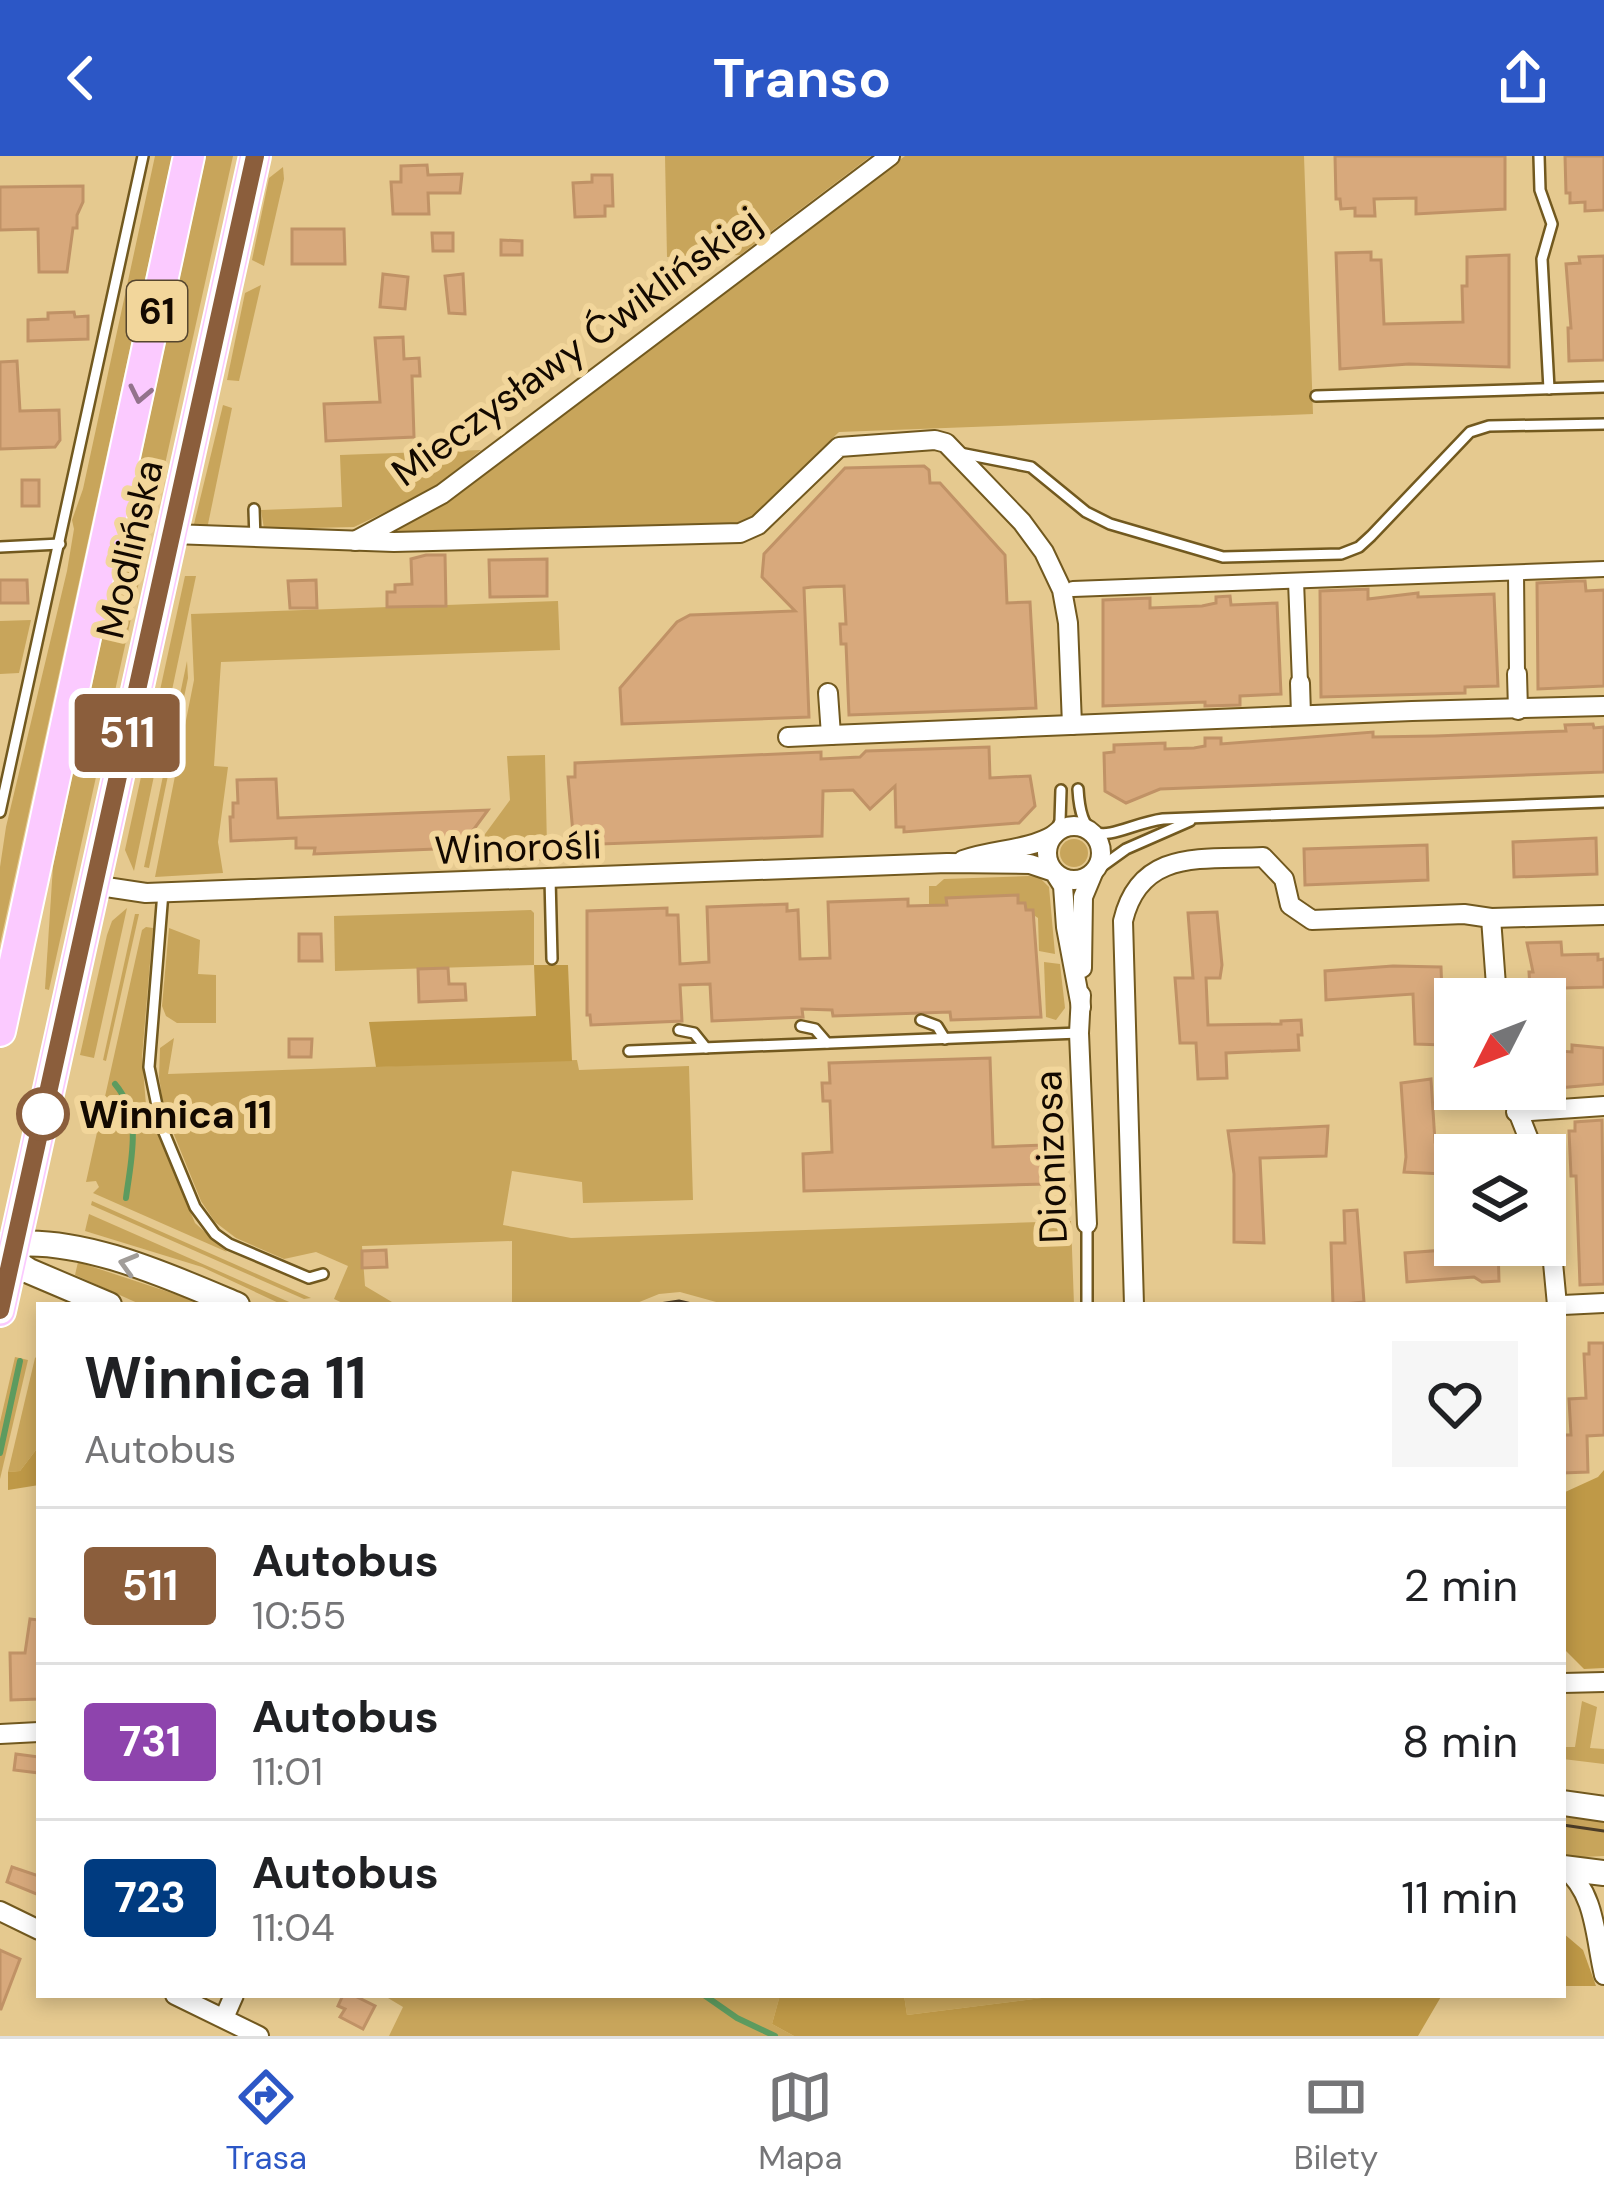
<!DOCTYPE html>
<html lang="pl">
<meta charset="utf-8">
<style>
body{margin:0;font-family:"DM Sans",sans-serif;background:#f6f6f6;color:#202124;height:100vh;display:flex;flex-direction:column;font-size:45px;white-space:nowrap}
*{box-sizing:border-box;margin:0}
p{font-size:39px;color:#757577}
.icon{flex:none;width:66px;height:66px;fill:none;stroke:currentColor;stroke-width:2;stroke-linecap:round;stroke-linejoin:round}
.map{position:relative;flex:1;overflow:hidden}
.panel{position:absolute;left:36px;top:1146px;width:1530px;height:696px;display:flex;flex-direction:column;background:#fff;border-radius:0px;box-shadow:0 6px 18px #0003}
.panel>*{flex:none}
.badge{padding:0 24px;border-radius:9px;font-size:42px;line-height:78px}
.needle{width:78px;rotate:228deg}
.fabs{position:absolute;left:1434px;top:822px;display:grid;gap:24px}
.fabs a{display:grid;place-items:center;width:132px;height:132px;border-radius:0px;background:#fff;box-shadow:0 6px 18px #0003;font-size:60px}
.map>.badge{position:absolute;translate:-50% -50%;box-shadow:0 0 0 6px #fff}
.round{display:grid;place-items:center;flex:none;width:126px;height:126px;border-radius:0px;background:#f6f6f6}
.headline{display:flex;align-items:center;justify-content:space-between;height:204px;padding:0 48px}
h1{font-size:57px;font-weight:700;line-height:90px}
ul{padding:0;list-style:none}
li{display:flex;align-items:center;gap:36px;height:156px;padding:0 48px;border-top:3px solid #e0e0e0}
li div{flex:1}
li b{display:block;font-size:45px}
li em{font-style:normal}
li .badge{min-width:132px;font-weight:700;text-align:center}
header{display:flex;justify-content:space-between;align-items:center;height:156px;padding:0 48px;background:#2c57c6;color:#fff;font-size:54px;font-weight:700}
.tabs{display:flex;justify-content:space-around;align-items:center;height:168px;border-top:3px solid #e0e0e0;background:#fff;font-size:33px;color:#757577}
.tabs a{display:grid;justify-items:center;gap:6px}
.tabs .active{color:#2c57c6}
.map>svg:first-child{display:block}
.green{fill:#c8a55b}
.forest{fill:#bf9947}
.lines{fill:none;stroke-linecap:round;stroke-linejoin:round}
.stream{stroke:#5d9b5f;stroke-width:6}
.building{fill:#d8a97c;stroke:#c09266;stroke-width:3}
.service-casing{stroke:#72591f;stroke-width:14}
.pedestrian-casing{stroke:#72591f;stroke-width:18}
.minor-casing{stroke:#72591f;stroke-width:22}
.tertiary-casing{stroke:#72591f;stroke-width:28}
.primary-casing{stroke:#fff;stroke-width:34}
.service{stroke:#fff;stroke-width:9}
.pedestrian{stroke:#fff;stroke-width:14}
.minor{stroke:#fff;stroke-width:18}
.tertiary{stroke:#fff;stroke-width:24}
.primary{stroke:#fbcaff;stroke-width:30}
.tram{stroke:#4c3d27;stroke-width:3}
.oneway{stroke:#93738c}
.oneway2{stroke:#a19d99}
.line-casing{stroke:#fff;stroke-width:27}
.line{stroke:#8b5e3c;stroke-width:18}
.stop-dot{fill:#fff;stroke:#8b5e3c;stroke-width:6}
.labels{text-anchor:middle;stroke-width:12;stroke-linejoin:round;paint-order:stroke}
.shield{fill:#f2d69b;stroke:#56462e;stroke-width:3}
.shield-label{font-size:36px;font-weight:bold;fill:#130900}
.street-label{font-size:39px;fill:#130900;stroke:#f2d69b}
.stop-label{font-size:39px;font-weight:bold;fill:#130900;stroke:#f2d69b;text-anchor:start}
</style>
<header><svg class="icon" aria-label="back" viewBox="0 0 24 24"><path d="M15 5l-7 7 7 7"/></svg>Transo<svg class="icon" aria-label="share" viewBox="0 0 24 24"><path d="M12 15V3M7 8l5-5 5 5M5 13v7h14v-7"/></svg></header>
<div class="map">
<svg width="1604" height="1880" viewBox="0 0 1604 1880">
<rect width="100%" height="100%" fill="#e5c98f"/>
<g class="green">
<polygon points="155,0 172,0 0,788 0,711 6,671 67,415 74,373 72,364 83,333"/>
<polygon points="206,0 233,0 49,834 45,833 53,710"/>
<polygon points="665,0 871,0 740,99 667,101"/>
<polygon points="905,0 1304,0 1313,258 839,276 744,368 386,377 445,346"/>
<polygon points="283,11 284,23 264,110 252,104 269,22"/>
<polygon points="261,129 239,225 227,224 245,137"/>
<polygon points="223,249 232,252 207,373 194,368"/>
<polygon points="481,294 430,335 354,371 264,373 261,354 342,351 340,299"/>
<polygon points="185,420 196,420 134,715 125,694"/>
<polygon points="558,445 560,494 221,506 214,610 228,611 218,686 223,717 155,721 194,524 191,458"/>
<polygon points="31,464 19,517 0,518 0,465"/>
<polygon points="187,505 188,522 149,712 144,711"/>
<polygon points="545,599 547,691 569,704 463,708 510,644 507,600"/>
<circle cx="1074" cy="697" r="14"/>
<polygon points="1029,720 1039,721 1049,731 1055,798 1039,795 1038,762 1026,754 1025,747 1018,747 1017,739 947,742 947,755 929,755 929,730 936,730 944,723"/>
<polygon points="127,752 94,902 80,899 107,779 112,765"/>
<polygon points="531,754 534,757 534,809 335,815 334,760"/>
<polygon points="135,758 139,758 106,905 103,904"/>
<polygon points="146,771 153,772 142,901 146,949 195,1067 227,1096 93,1037 99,1031 96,1025 86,1026 142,774"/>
<polygon points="169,772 200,784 198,818 216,819 216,867 177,867 166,860 162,850"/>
<polygon points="1044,806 1060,808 1065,852 1056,864 1046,861"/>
<polygon points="174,882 168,918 537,905 577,904 579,914 689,910 693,1044 583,1047 582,1026 512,1015 503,1069 571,1082 1071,1065 1074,1149 727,1149 680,1136 659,1138 632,1149 512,1149 512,1085 362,1090 365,1130 397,1149 347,1149 334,1143 348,1110 316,1096 284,1103 236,1082 215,1066 201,1045 164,954 159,921 160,892"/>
<polygon points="92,1045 311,1142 304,1143 91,1049"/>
<polygon points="89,1058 296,1149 283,1149 202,1111 85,1075"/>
<polygon points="78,1106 208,1149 142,1149 75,1119"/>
<polygon points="39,1199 39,1290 20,1315 8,1316 35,1202"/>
<polygon points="15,1201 28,1204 0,1323 0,1266"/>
<polygon points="1582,1545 1597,1551 1590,1592 1604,1593 1604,1608 1563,1603 1563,1591 1575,1591"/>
<polygon points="1563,1658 1604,1663 1604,1700 1563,1702"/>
<polygon points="383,1839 780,1839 772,1868 794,1880 389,1880 403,1851"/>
<polygon points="904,1839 1065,1839 907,1859"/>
</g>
<g class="forest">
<polygon points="534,809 568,809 572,905 376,911 369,866 536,860"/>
<polygon points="39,1290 39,1329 8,1334 8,1316 20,1315"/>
<polygon points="1604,1314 1604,1512 1584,1513 1563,1492 1563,1337 1598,1321"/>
<polygon points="1563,1777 1583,1794 1596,1830 1563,1830"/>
<polygon points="780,1839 904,1839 907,1859 1065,1839 1442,1839 1418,1880 794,1880 772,1868"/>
</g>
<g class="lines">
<g class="stream">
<path d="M115,928C143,961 131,1002 126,1042"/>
<polyline points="0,1297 20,1205"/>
<polyline points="704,1839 737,1862 775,1880"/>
</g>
</g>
<g class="building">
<polygon points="1335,0 1505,0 1505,53 1416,58 1416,42 1374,43 1375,60 1355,60 1355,52 1341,53 1340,43 1336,43"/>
<polygon points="1565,0 1604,0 1604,54 1585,55 1585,46 1570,47 1570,37 1566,37"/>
<polygon points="427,9 428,19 462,18 460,37 428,37 429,58 393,58 391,26 401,26 401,10"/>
<polygon points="592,19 612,19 613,50 605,50 605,60 575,61 573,27 592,26"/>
<polygon points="83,30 83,46 77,59 77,72 73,72 67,116 39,116 38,73 0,74 0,31"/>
<polygon points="292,73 344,73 345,108 292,108"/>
<polygon points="432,77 453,77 453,95 433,95"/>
<polygon points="501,84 522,85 522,99 501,99"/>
<polygon points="1371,96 1371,104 1381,104 1384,168 1463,166 1462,130 1467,130 1467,101 1509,99 1509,211 1409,208 1340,213 1336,97"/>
<polygon points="1604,100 1604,204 1569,205 1568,172 1571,172 1566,108 1580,107 1579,101"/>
<polygon points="383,118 408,121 405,153 380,151"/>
<polygon points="463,118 465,158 449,157 445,120"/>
<polygon points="74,156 75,161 88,160 88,183 28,185 28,164 48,163 48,157"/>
<polygon points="403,181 404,203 419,202 420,220 412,220 414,281 326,285 324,248 380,246 375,182"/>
<polygon points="17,205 20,255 59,254 60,284 55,291 0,293 0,206"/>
<polygon points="924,310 929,314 930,327 940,327 1005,399 1007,447 1030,446 1036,552 849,559 846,488 841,488 840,468 846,468 844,430 812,431 804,432 809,561 622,568 620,532 677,466 690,459 795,455 762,421 764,398 845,312"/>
<rect x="22" y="324" width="17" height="26"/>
<polygon points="426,399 445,399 446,450 387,451 387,436 395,436 395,429 412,428 411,403"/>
<polygon points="547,403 547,440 490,441 489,404"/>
<polygon points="0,424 27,424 28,447 0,447"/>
<polygon points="316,424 317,452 290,452 288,425"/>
<polygon points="1576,425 1585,425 1586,435 1604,434 1604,530 1538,533 1537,427"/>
<polygon points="1368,433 1368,443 1418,437 1418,441 1494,438 1498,530 1465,531 1465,537 1321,541 1320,435"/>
<polygon points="1230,440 1231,449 1277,447 1281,538 1240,540 1240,549 1205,550 1205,546 1103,550 1103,444 1150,442 1150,452 1202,450 1216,447 1216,441"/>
<polygon points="1593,568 1594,572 1604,571 1604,616 1160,633 1126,647 1105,635 1104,597 1114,596 1114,589 1165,587 1165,593 1194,592 1205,590 1205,582 1221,582 1221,588 1373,576 1373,581 1435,580 1566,575 1565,569"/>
<polygon points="989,591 990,622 1030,620 1035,650 1019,667 904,676 904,671 896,671 895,630 870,653 853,634 823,635 822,680 574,689 568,621 575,621 575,607 821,596 821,603 860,601 866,595"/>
<polygon points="276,623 278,662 488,654 460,692 314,698 315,692 296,692 296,682 231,685 230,661 233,661 233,647 238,647 237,624"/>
<polygon points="1596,682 1597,718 1514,721 1513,686"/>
<polygon points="1427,689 1428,724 1305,729 1304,693"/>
<polygon points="1018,739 1018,747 1025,747 1026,754 1033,754 1041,861 951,864 950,856 833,860 832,854 802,853 803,861 712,865 710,828 680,829 682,865 591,869 590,859 587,859 587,755 667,752 667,759 678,759 680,808 709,806 707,751 787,748 787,755 798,754 800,803 830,802 828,746 908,743 908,750 947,749 946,742"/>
<polygon points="1217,756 1222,809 1220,822 1206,822 1208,869 1281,868 1281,865 1301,864 1302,879 1298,879 1299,894 1226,897 1227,922 1198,923 1196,887 1180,887 1175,822 1193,822 1188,757"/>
<polygon points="299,778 321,778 322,805 299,805"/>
<polygon points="1561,786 1562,799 1598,798 1598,804 1604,803 1604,831 1563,832 1564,860 1545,861 1545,843 1536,843 1535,832 1530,832 1529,816 1533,816 1527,787"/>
<polygon points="1393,810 1441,811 1444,889 1415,888 1413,838 1326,844 1325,815"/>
<polygon points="448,812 449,828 465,828 466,844 419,846 418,813"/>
<polygon points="289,883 312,883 311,901 289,901"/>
<polygon points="1572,889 1604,892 1604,928 1545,933 1545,894 1572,896"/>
<polygon points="990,902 993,991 1045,989 1046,1028 804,1035 803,998 832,996 830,945 823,945 822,927 830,927 829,907"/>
<polygon points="1431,923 1435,986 1491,983 1491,999 1455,999 1455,1014 1443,1015 1443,1018 1404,1016 1406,1001 1401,927"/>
<polygon points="1602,964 1604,1128 1580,1129 1576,1020 1571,1020 1569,975 1575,975 1575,966"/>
<polygon points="1328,970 1326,1000 1260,1002 1264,1087 1234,1086 1234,1018 1228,975"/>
<polygon points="1357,1054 1364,1146 1333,1149 1331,1087 1345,1087 1344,1055"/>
<polygon points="1472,1089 1498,1089 1499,1125 1482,1126 1474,1121 1407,1126 1405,1097 1472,1092"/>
<polygon points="386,1094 387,1111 362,1112 362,1095"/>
<polygon points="1589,1187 1604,1187 1604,1279 1587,1280 1588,1316 1563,1317 1563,1279 1571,1279 1569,1243 1586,1242 1584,1198 1589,1198"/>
<polygon points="30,1463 39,1464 39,1543 11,1544 10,1497 25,1497"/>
<polygon points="16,1598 39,1601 39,1617 14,1614"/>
<polygon points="12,1711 39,1720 39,1739 7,1726"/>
<polygon points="0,1794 20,1803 1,1853 0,1853"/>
<polygon points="343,1839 353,1839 375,1850 363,1873 340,1861 345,1853 338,1850"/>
</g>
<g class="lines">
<defs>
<g id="service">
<polyline points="1539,0 1540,34 1552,68 1542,103 1549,233"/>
<polyline points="1316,240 1604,231"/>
<polyline points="960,297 1031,311 1086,356 1110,368 1223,401 1341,398 1359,391 1371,380 1470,276 1489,270 1604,268"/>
<polyline points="254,353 255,384"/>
<polyline points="0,391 60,388"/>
<path d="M1078,633C1082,706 1118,669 1163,663L1604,646"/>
<polyline points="0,656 143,0"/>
<polyline points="1054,679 1060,665 1061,634"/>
<polyline points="1094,716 1126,693 1190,665"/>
<polyline points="550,722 552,803"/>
<polyline points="163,736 149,911 161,969 195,1051 215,1078 229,1088 309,1122 323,1118"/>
<polyline points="921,864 937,870 945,883"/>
<polyline points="801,870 815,873 827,887"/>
<polyline points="679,874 694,877 706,892"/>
<polyline points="629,895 1079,877"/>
<polyline points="1087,1068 1087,1149"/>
</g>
<g id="pedestrian">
<polyline points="1516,417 1517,518"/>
<polyline points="1296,425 1300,527"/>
<polyline points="1073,433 1604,413"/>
</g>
<g id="minor">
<polyline points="172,378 394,386 740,377 758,369 839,291 935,284 946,287 1022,366 1044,396 1062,434 1068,467 1072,569"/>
<polyline points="355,385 442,338 890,0"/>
<polyline points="1517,518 1518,554"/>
<polyline points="1300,527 1301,559"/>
<polyline points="831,579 1412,555 1604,550"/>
<polyline points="788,581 831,579 828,537"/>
<circle cx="1074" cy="697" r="27"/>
<path d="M963,704C993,693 1027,695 1054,679"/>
<polyline points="93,729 146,737 947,707 1030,708 1054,716 1063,730 1066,771 1081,851"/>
<polyline points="1491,762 1604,759"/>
<polyline points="1082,812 1083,741 1093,717"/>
<polyline points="1081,839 1079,877 1087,1068"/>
<polyline points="1509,933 1535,999"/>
<polyline points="1516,956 1604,950"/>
<polyline points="1545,1022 1557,1149"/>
<path d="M1134,1149L1123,765C1140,692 1203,704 1263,701L1284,723L1290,749L1312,764L1464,758L1491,762L1497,843"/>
<polyline points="1563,1149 1604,1147"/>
<polyline points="1563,1527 1604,1526"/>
<polyline points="0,1578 39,1576"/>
<path d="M1564,1712C1596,1737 1595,1782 1604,1819"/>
<polyline points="0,1755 39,1774"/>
<polyline points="175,1839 259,1880"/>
<polyline points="224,1862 234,1839"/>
</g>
<g id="tertiary">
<path d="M0,1090C72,1076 171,1121 237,1149"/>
<polyline points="0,1096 29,1115 109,1149"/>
<polyline points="1563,1647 1604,1653"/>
<polyline points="1563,1712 1604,1717"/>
</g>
<g id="primary">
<polyline points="0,875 189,0"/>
<polyline points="0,1155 255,0"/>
</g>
</defs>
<use href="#service" class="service-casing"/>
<use href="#pedestrian" class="pedestrian-casing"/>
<use href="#minor" class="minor-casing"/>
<use href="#tertiary" class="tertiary-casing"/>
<use href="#primary" class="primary-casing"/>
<use href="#service" class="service"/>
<use href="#pedestrian" class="pedestrian"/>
<use href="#minor" class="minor"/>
<use href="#tertiary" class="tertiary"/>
<use href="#primary" class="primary"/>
<g class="tram">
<polyline points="653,1149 679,1145 696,1149"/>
<polyline points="1563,1669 1604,1675"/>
</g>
</g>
<defs><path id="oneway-chevron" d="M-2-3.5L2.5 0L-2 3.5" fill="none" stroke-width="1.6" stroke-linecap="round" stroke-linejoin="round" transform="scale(3)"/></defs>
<use class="oneway" href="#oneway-chevron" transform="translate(140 238) rotate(102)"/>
<use class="oneway2" href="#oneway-chevron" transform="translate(128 1108) rotate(-164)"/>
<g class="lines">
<defs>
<polyline id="line" points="0,1154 255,0"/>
</defs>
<use href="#line" class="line-casing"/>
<use href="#line" class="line"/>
</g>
<circle class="stop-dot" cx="43" cy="958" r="24"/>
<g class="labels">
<rect class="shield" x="127" y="125" width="60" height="60" rx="9"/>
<g class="shield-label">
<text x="157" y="168">61</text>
</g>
<g class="street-label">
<text transform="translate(576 190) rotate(-36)" y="14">Mieczysławy Ćwiklińskiej</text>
<text transform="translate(129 393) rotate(-77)" y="14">Modlińska</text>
<text transform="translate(518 691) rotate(-2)" y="14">Winorośli</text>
<text transform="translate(1050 1001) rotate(-92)" y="14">Dionizosa</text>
</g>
<g class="stop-label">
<text x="79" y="972">Winnica 11</text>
</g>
</g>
</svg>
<div class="fabs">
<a><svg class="needle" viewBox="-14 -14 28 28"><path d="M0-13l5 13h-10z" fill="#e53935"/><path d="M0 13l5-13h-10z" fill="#757577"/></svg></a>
<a><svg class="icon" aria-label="layers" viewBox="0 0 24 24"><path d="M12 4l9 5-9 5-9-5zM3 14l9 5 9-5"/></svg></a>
</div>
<b class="badge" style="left:127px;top:577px;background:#8b5e3c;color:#fff">511</b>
<section class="panel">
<div class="headline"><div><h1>Winnica 11</h1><p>Autobus</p></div><a class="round"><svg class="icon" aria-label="heart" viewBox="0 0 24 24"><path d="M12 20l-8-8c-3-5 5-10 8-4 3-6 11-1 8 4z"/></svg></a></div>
<ul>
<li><span class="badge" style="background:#8b5e3c;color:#fff">511</span><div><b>Autobus</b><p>10:55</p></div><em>2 min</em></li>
<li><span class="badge" style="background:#8e44ad;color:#fff">731</span><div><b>Autobus</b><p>11:01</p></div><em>8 min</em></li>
<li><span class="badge" style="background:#003b80;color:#fff">723</span><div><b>Autobus</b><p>11:04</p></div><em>11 min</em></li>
</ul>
</section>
</div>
<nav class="tabs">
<a class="active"><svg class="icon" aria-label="directions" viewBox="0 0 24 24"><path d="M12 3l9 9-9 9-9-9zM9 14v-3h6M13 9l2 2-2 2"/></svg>Trasa</a>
<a><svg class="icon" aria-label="map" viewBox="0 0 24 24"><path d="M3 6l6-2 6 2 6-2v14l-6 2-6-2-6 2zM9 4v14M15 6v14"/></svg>Mapa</a>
<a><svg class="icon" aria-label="tickets" viewBox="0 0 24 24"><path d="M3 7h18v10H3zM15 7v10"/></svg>Bilety</a>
</nav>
